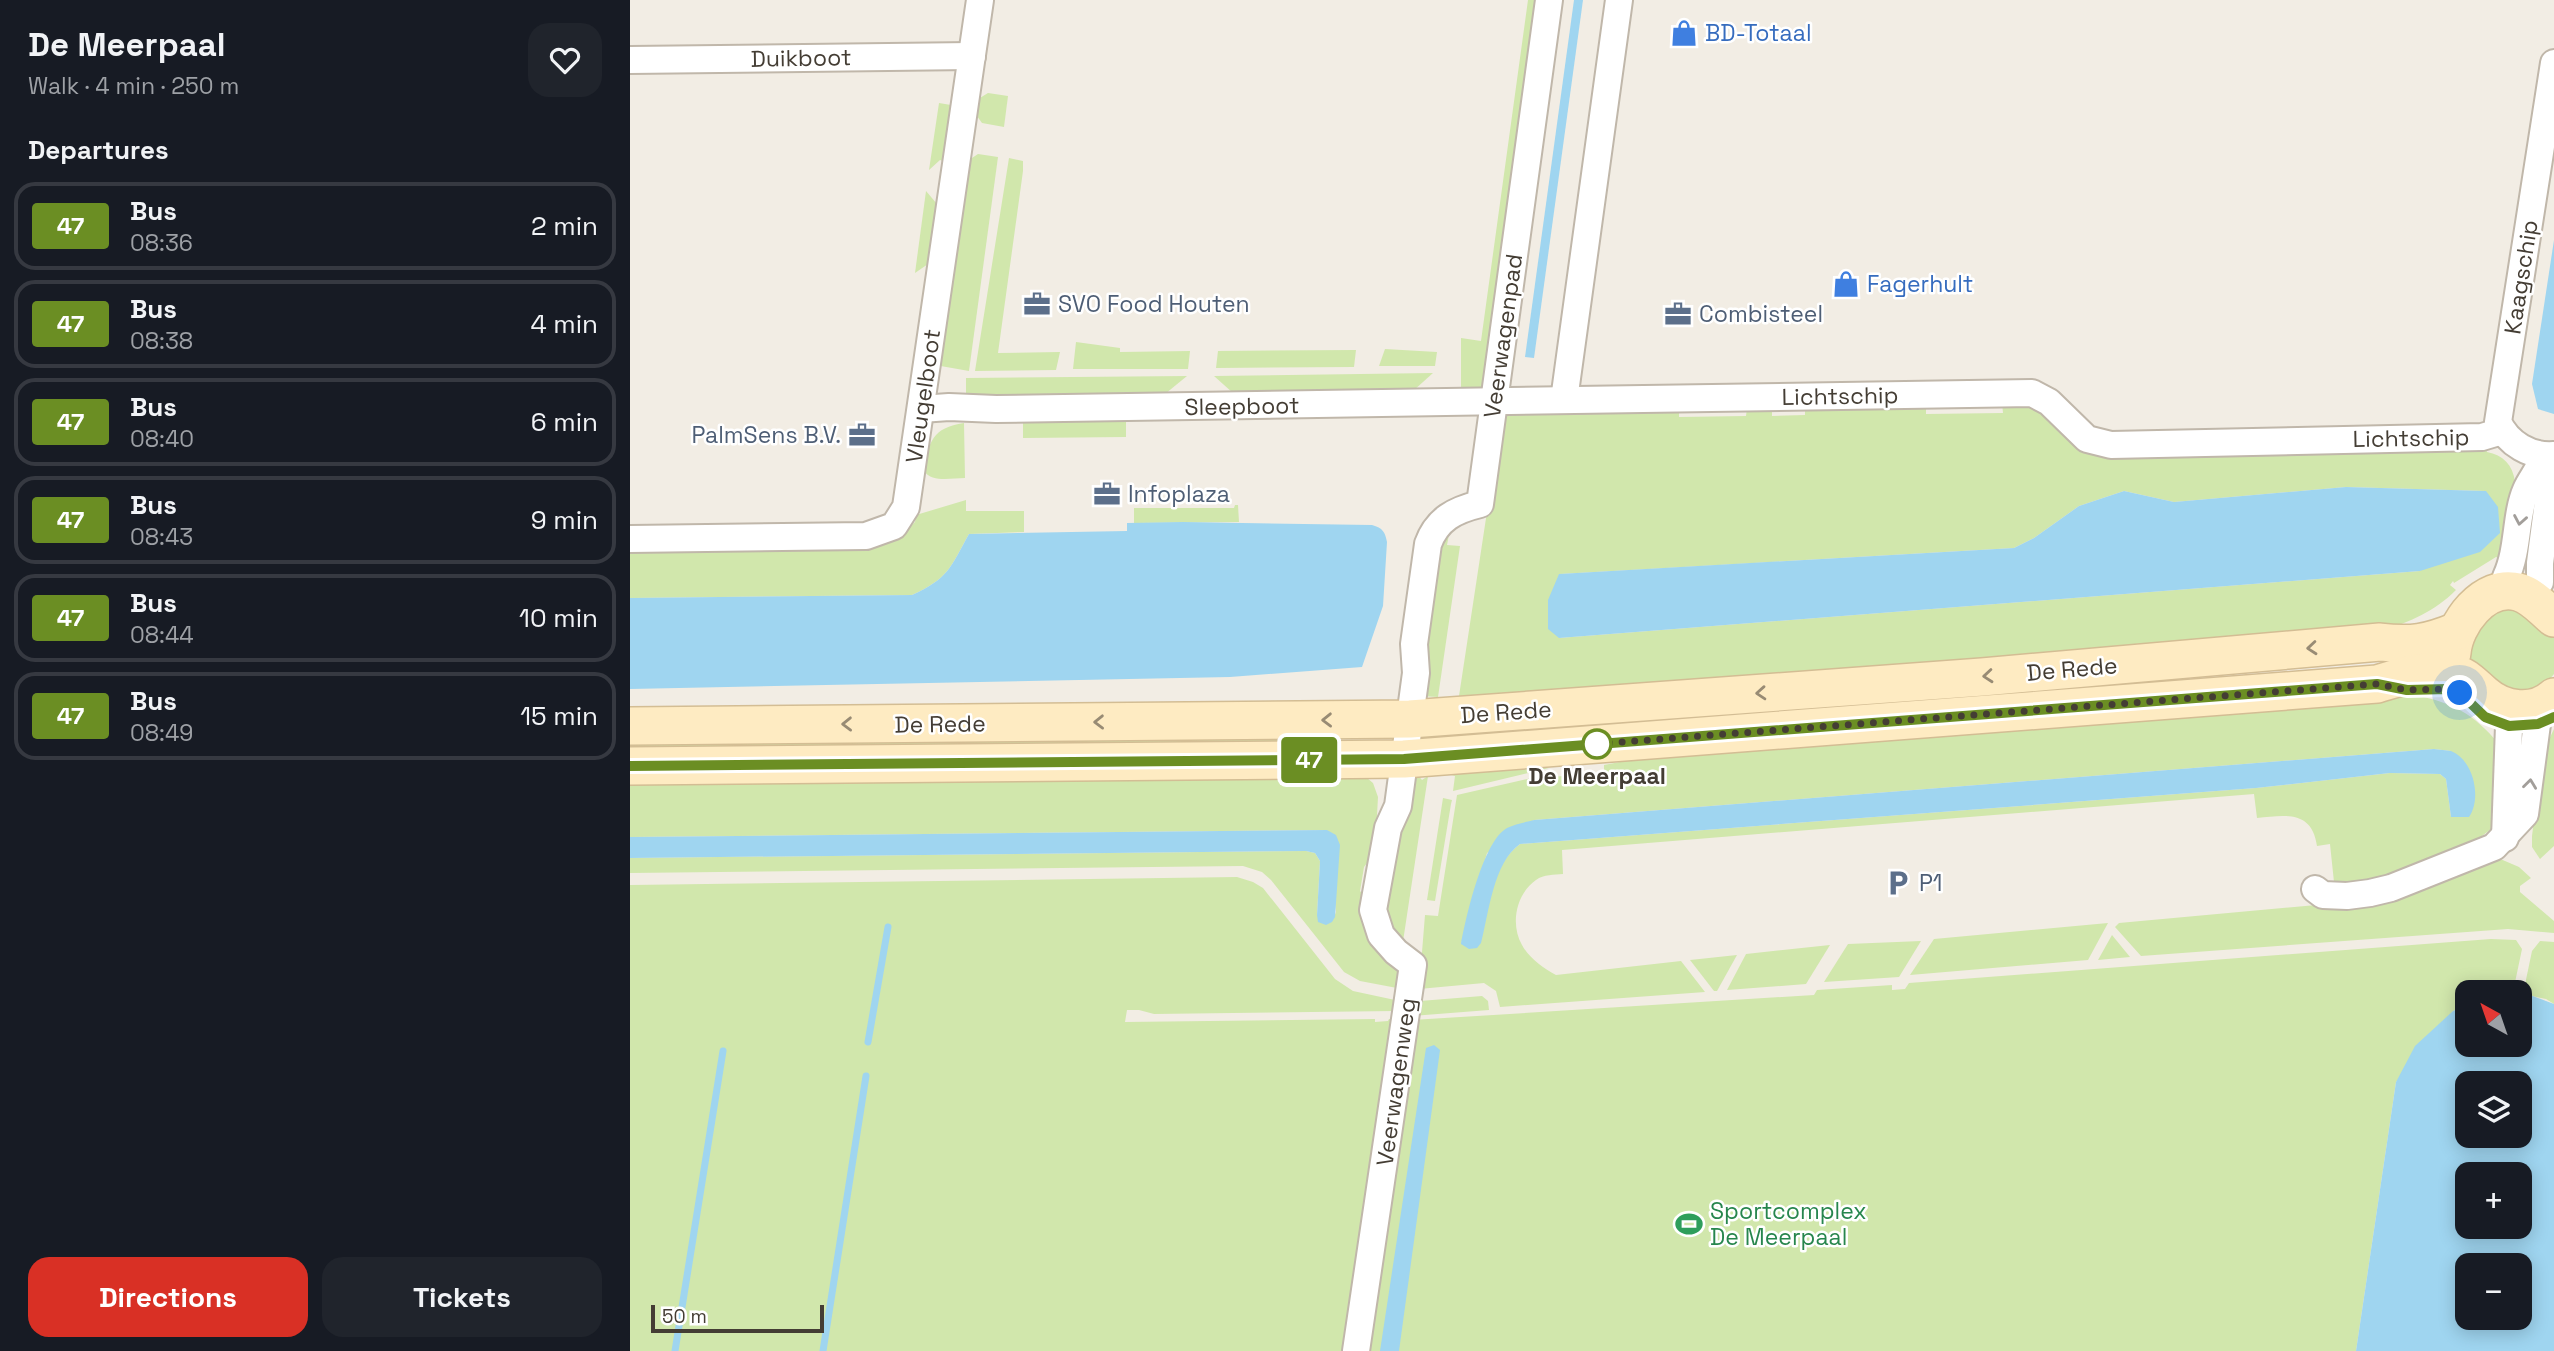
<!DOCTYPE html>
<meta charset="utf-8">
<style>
body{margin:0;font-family:"Space Grotesk",sans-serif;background:#20242c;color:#f1f3f6;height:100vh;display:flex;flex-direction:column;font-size:26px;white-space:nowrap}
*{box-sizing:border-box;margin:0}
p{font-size:23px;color:#9ea1a6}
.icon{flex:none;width:38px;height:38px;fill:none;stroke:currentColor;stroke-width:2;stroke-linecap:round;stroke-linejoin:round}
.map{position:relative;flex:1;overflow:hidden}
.sheet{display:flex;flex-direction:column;background:#171b24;width:630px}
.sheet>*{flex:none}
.badge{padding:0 14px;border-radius:5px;font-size:24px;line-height:46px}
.needle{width:46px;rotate:320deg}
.fabs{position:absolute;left:1825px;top:980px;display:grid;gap:14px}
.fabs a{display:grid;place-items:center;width:77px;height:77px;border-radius:14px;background:#171b24;box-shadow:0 4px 18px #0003;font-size:35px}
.scale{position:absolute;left:21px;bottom:18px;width:173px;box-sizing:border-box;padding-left:7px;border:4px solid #443d34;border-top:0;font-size:19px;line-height:24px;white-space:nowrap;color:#443d34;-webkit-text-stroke:5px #fff;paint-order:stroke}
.you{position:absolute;width:35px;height:35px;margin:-18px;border:5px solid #fff;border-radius:50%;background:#1a73e8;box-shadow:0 0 0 10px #1a73e833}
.map>.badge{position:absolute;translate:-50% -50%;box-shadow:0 0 0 4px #fff}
h2{padding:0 28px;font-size:26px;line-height:63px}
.round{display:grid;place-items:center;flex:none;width:74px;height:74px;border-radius:21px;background:#20242c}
.head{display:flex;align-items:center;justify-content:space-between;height:119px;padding:0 28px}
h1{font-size:33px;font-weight:600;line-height:52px}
.primary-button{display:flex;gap:14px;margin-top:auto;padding:14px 28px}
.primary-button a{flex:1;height:80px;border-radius:21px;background:#d93025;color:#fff;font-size:28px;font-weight:600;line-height:80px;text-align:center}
.primary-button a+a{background:#20242c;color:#f1f3f6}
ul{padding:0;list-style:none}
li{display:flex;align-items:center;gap:21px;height:88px;margin:0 14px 10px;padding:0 14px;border:4px solid #363941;border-radius:21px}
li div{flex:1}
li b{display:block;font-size:26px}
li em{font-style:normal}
li .badge{min-width:77px;font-weight:700;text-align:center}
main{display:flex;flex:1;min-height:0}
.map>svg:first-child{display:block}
.green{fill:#d1e7ac;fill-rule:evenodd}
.water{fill:#9fd5f0;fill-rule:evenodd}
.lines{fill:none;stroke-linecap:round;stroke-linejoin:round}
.stream{stroke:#9fd5f0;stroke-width:7}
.street-casing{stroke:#c0b7aa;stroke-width:30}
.secondary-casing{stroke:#d3bd94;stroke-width:40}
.street{stroke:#fff;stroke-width:26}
.secondary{stroke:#feebc2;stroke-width:37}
.oneway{stroke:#a29e9a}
.oneway2{stroke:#988b74}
.line-casing{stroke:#fff;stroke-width:16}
.line{stroke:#6b8e23;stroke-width:10}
.walk{stroke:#443d34;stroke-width:7;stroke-dasharray:0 12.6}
.stop-dot{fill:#fff;stroke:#6b8e23;stroke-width:3.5}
.labels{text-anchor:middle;stroke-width:5;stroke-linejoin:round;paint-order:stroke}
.shop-label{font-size:23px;fill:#366cbe;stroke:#fff;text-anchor:start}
.street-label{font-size:23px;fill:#443d34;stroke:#fff}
.service-label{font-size:23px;fill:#4e5e75;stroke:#fff;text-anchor:start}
.stop-label{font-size:23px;font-weight:bold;fill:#443d34;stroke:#fff}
.leisure-label{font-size:23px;fill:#27864d;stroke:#fff;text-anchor:start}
</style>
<main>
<section class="sheet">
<div class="head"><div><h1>De Meerpaal</h1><p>Walk · 4 min · 250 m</p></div><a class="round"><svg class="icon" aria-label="heart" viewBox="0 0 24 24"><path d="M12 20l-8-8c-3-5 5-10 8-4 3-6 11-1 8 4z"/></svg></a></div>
<h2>Departures</h2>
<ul>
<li><span class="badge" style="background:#6b8e23;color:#fff">47</span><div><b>Bus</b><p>08:36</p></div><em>2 min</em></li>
<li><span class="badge" style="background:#6b8e23;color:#fff">47</span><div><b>Bus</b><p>08:38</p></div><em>4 min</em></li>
<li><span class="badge" style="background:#6b8e23;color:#fff">47</span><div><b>Bus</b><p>08:40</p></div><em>6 min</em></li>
<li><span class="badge" style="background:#6b8e23;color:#fff">47</span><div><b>Bus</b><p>08:43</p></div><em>9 min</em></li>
<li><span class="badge" style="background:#6b8e23;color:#fff">47</span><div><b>Bus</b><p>08:44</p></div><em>10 min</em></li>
<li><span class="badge" style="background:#6b8e23;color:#fff">47</span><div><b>Bus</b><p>08:49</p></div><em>15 min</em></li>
</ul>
<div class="primary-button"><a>Directions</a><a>Tickets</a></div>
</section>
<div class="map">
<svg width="1924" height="1351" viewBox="0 0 1924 1351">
<rect width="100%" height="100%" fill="#f2ede4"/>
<g class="green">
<polygon points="898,0 912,0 853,389 831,391 831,338 851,341"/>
<polygon points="358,93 378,96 374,127 352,123 344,112 345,101"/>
<polygon points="309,103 321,105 313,161 310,160 299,170"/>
<polygon points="348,154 368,157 339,371 305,365 336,162"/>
<polygon points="379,158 393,161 393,171 368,353 430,352 426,370 345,371"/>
<polygon points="296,191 307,204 298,264 285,273"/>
<polygon points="446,342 490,348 490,352 560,351 558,369 443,369"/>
<polygon points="755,349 807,352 805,366 749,366"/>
<polygon points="726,350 724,367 586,368 588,351"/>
<polygon points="803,373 783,391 603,393 584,376"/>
<polygon points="557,376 535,394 336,395 336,378"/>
<path d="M1372,403C1385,405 1400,405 1410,412C1432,425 1440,451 1466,454L1741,448L1742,453H1792V448L1855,446L1857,452C1873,455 1883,465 1885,482L1873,552L1868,558L1866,557L1824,583L1823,581L1820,585L1826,590C1804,612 1781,621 1752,631L847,701L845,695L829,696L872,413L1049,409V417L1116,416L1117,408H1142V416L1175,415V408L1296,407V414L1373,413ZM1716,487L1855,491L1790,571L929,638L930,574L1384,548L1404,538L1449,506L1494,491L1544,502Z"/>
<polygon points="496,420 496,437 393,438 393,421"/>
<path d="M334,423L335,478C322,478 302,483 294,471C299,441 302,428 334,423Z"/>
<path d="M336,500V511H394V532L339,534C320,568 319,578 282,595L0,598V549L270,536L285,522L286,515Z"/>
<polygon points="605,505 608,505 609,522 504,523 504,508 604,508"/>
<polygon points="821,524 817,545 830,546 808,697 790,696 804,552"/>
<polygon points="1888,607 1924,636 1924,674 1913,687 1888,696 1836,660 1841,635 1867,609"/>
<path d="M1785,695C1823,703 1843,713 1869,744L1865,826L1835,849L1759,879L1718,886L1704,882L1700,844L1687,846C1682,810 1655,815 1627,818L1624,794L932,850L933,874C924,875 914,874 906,880C886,894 880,924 892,945C899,958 913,968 926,975L1051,961L1075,992L870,1007L866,991L854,983L789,989L795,915L808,916L827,795L919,774L920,777L974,773V765L1075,746ZM1804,749L1821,751V817L1816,779L1810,774L1760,773L1626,788L890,844C866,861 845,917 831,944L857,853L904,820Z"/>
<polygon points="699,729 699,746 0,754 0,737"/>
<polygon points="1924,729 1924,846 1910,859 1902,847 1902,836 1912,754"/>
<polygon points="837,763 919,768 823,791 825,776 818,774"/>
<polygon points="731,773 743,783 748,797 745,852 734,867 730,891 737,899 772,973 767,988 730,981 714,972 641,880 632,872 613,866 0,873 0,858 676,851 685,853 690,861 687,915 704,917 706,912 697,830 0,837 0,776"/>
<polygon points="787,774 792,780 798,776 772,948 752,911 779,785"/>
<polygon points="813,798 822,800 821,804 805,901 797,900"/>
<polygon points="1868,858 1889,867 1901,878 1890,886 1890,892 1924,921 1924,933 1878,929 1511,956 1485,927 1489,923 1763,898"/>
<polygon points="607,877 623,882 633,888 705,979 723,991 765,1000 766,1011 524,1014 509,1010 497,1010 495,1022 745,1019 745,1022 758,1021 759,1019 766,1019 766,1021 1184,995 1187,990 1262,985 1262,990 1275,989 1279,983 1861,939 1886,940 1892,949 1883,992 1838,992 1837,1005 1823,1011 1766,1082 1726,1351 0,1351 0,885"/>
<polygon points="1478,923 1458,960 1280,975 1304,939"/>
<polygon points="1482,935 1500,957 1468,960"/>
<polygon points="1291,941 1269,977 1194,982 1218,944"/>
<polygon points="1910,941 1924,942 1924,1004 1916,999 1893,994 1902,951"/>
<polygon points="1200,945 1176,984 1097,990 1116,954"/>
<polygon points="1107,955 1087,991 1084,991 1060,960"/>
<polygon points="852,996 858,1001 859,1010 782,1016 790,1001"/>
</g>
<g class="water">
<polygon points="944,0 953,0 904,358 895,357"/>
<polygon points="1924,240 1924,414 1908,409 1902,384"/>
<polygon points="1716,487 1856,491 1868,507 1870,533 1850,552 1790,571 929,638 918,629 918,600 929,574 1384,548 1404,538 1449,506 1494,491 1544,502"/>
<path d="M553,522L742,525C753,528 755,532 757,542L753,606L732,667L600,677L0,689V598L282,595C319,578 320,568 339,534L497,531V523Z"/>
<path d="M1804,749C1809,750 1817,750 1821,751C1844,760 1852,799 1839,817H1821L1816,779L1810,774L1760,773L1626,788L890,844C863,863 859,913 851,943L847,948L839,949L831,944C836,917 853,841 877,828C885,824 896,822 904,820Z"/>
<polygon points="697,830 706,835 710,845 705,917 702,922 696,925 688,922 687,915 690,861 685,853 676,851 0,858 0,837"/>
<path d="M1892,992L1924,1004V1351H1726L1766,1082L1785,1046L1823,1011L1837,1005L1838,1045H1890V993ZM1838,1083H1890V1136H1838ZM1890,1174V1227H1838V1174ZM1890,1265V1318H1838V1265Z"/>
<polygon points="804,1045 810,1050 769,1351 750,1351 796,1048"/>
</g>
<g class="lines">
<g class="stream">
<polyline points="238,1042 258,927"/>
<polyline points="45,1351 93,1051"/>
<polyline points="193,1351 236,1076"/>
</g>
<defs>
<g id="street">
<polyline points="0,60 342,56"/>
<path d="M1924,63L1868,422C1878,444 1901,457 1924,455"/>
<polyline points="934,400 989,0"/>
<polyline points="291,409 319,407 366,409 1402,393 1419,402 1457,439 1481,445 1852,437 1872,431"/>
<polyline points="0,539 236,536 264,526 276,507 350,0"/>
<path d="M1876,577C1889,549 1885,515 1896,490C1901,478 1910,470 1913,456"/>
<polyline points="1910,582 1910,563 1919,494 1911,466"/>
<polyline points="1875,838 1879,726"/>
<polyline points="1685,889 1693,895 1717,896 1740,893 1761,888 1864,847 1895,814 1907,724"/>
<path d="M726,1351L783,965L766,952L751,935L743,910L758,828L768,806L786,673L784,644L798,544C807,519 825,510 850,504L919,0"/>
</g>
<g id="secondary">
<path d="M1822,653C1824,624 1854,583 1888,592C1903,596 1913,609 1924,618"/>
<path d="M0,726L780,719L1352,677L1750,642C1781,646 1798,643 1827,631"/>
<path d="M0,766L774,759L1747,684C1771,677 1798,667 1823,673C1837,676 1843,685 1854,694C1873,711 1904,715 1924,697"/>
</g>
</defs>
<use href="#street" class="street-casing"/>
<use href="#secondary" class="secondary-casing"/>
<use href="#street" class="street"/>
<use href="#secondary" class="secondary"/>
</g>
<defs><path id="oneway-chevron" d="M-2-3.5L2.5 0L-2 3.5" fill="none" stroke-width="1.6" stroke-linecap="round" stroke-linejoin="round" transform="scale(1.75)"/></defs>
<g class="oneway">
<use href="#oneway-chevron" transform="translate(1890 520) rotate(100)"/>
<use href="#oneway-chevron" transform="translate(1900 784) rotate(-83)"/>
</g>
<g class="oneway2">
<use href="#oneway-chevron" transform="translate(1682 648) rotate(175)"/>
<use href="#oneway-chevron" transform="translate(1358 676) rotate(175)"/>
<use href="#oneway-chevron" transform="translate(1131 693) rotate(176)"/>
<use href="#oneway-chevron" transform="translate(697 720) rotate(179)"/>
<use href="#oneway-chevron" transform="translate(469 722) rotate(179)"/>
<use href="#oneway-chevron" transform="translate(217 724) rotate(179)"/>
</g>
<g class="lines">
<defs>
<polyline id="line" points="0,766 774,759 1747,684 1777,690 1818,689 1830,693 1855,717 1879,726 1908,724 1924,717"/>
</defs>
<use href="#line" class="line-casing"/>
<use href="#line" class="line"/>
<polyline class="walk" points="967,744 1747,684 1777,690 1818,689 1830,693"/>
</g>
<defs>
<symbol id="shop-bare" viewBox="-9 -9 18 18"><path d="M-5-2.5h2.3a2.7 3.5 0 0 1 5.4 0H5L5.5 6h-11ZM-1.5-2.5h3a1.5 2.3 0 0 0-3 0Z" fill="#3f7fe0" stroke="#fff" stroke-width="2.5" paint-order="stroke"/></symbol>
<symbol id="office-bare" viewBox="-9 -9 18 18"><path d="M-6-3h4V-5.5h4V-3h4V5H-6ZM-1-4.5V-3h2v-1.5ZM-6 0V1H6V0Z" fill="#5c6f8a" stroke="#fff" stroke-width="2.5" paint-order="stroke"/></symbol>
<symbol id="parking-bare" viewBox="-9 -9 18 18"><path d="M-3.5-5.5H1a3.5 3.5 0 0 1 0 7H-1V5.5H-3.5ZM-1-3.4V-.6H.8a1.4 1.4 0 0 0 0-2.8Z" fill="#5c6f8a" stroke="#fff" stroke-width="2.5" paint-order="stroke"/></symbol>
<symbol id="stadium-bare" viewBox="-9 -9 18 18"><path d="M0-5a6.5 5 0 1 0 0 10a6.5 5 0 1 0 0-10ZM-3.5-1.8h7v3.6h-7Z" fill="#2e9e5b" stroke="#fff" stroke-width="2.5" paint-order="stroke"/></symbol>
</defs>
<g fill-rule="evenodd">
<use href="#shop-bare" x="1035" y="14" width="38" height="38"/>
<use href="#shop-bare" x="1197" y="265" width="38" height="38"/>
<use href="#office-bare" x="388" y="285" width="38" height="38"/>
<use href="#office-bare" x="1029" y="295" width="38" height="38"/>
<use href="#office-bare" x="213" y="416" width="38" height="38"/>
<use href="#office-bare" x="458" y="475" width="38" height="38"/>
<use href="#parking-bare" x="1249" y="864" width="38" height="38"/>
<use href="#stadium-bare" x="1040" y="1205" width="38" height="38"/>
</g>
<circle class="stop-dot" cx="967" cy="744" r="14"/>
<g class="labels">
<g class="shop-label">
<text x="1075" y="41">BD-Totaal</text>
<text x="1237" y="292">Fagerhult</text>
</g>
<g class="street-label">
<text transform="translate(171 58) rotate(-1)" y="8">Duikboot</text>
<text transform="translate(1891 277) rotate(-81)" y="8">Kaagschip</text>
<text transform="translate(873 336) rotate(-82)" y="8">Veerwagenpad</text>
<text transform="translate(293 396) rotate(-82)" y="8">Vleugelboot</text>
<text transform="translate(1210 396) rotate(-1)" y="8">Lichtschip</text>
<text transform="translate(612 406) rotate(-1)" y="8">Sleepboot</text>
<text transform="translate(1781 438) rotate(-1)" y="8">Lichtschip</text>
<text transform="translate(1442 669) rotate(-5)" y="8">De Rede</text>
<text transform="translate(876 712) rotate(-4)" y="8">De Rede</text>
<text transform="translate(310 724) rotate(-1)" y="8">De Rede</text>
<text transform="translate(766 1082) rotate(-82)" y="8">Veerwagenweg</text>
</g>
<g class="service-label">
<text x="428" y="312">SVO Food Houten</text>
<text x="1069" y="322">Combisteel</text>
<text x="211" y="443" text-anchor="end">PalmSens B.V.</text>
<text x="498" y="502">Infoplaza</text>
<text x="1289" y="891">P1</text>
</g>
<g class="stop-label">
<text x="967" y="784">De Meerpaal</text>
</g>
<g class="leisure-label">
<text x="1080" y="1219">Sportcomplex<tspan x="1080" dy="26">De Meerpaal</tspan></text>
</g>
</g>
</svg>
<div class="fabs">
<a><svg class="needle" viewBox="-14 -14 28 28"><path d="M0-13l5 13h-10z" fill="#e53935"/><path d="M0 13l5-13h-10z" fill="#9ea1a6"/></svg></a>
<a><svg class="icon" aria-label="layers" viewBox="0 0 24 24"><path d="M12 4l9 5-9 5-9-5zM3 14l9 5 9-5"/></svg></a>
<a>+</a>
<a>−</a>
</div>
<div class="scale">50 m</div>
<div class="you" style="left:1830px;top:693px"></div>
<b class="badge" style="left:679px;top:760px;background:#6b8e23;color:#fff">47</b>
</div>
</main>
